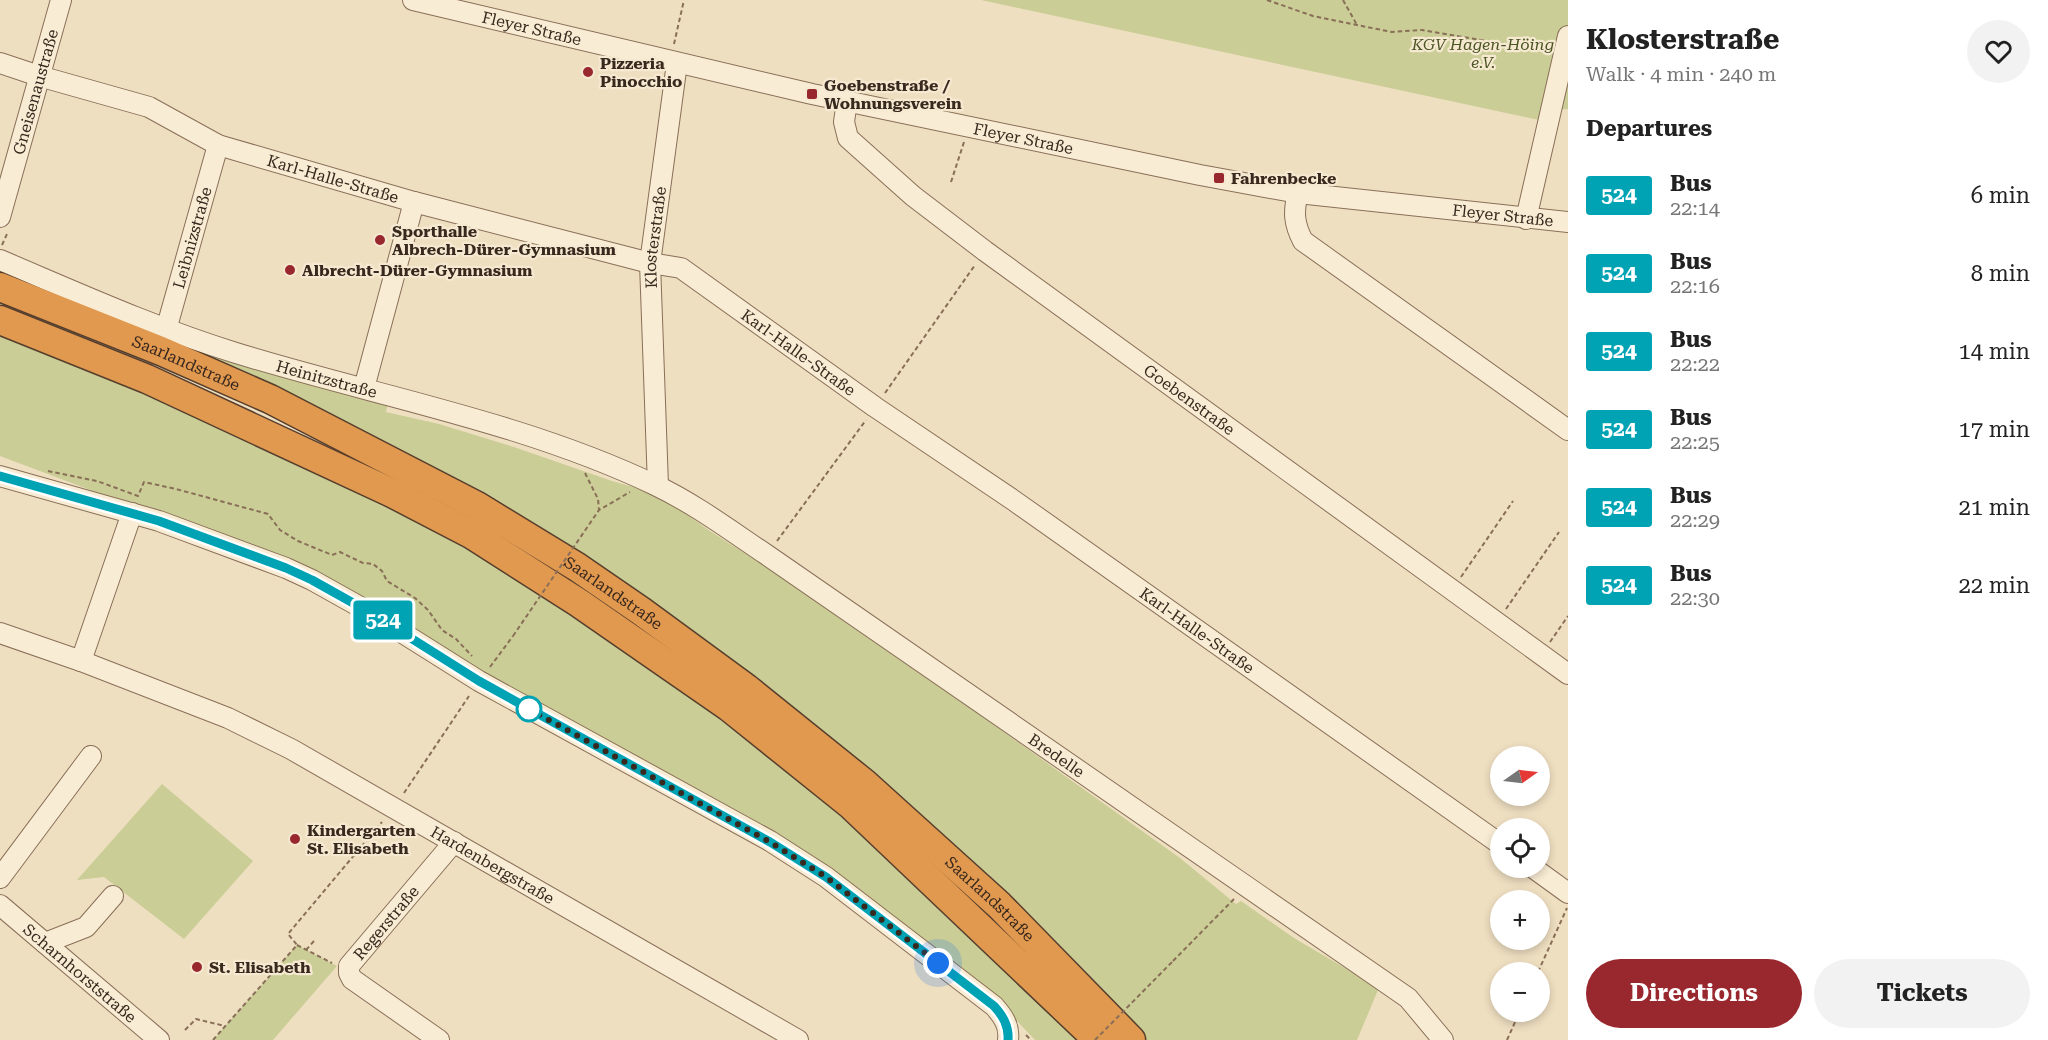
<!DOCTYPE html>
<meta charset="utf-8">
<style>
body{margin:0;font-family:"Roboto Serif",serif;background:#f2f2f2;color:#222;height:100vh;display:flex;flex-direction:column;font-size:22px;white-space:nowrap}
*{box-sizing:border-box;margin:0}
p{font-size:20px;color:#767676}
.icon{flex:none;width:33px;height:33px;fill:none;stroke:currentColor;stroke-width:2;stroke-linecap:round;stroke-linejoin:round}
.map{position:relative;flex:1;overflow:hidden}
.panel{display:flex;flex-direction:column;background:#fff;width:480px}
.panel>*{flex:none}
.badge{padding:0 12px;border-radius:4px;font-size:21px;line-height:39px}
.needle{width:39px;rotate:76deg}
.tools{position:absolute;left:1490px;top:746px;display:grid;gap:12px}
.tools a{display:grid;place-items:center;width:60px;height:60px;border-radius:50%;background:#fff;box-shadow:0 3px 9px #0003;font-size:30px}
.you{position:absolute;width:30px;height:30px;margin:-15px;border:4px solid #fff;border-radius:50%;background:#1a73e8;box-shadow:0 0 0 9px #1a73e833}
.map>.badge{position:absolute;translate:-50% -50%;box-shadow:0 0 0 3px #fff}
h2{padding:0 18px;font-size:22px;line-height:54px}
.round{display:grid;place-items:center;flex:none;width:63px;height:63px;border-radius:32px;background:#f2f2f2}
.headline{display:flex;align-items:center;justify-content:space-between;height:102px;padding:0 18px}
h1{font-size:28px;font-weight:700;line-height:45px}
.action{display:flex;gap:12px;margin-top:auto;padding:12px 18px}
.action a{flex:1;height:69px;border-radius:36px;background:#99272e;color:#fff;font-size:24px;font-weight:700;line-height:69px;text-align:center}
.action a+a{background:#f2f2f2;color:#222}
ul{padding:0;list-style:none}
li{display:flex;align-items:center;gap:18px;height:78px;padding:0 18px}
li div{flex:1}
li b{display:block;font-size:22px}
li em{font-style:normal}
li .badge{min-width:66px;font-weight:700;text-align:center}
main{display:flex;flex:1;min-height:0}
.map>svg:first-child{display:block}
.green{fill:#cacd95}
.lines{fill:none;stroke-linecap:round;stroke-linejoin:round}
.minor-casing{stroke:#896f58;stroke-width:22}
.highway-casing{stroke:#563e2d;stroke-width:31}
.path{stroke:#896f58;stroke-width:2;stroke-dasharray:4.5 3;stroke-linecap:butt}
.minor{stroke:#f9ecd4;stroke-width:20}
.highway{stroke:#e1984f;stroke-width:28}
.path-bridge{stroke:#896f58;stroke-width:2;stroke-dasharray:4.5 3;stroke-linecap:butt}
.line-casing{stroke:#fff;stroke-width:14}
.line{stroke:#00a3b4;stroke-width:9}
.walk{stroke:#38281d;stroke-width:6;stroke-dasharray:0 10.8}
.poi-dot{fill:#99272e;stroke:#f6e9d1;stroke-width:2}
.stop-dot{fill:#fff;stroke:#00a3b4;stroke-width:3}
.labels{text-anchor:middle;stroke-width:4.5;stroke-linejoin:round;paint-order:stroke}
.street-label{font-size:16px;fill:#38281d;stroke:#f6e9d1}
.park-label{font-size:16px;font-style:italic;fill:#4b5523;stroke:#f6e9d1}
.poi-label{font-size:16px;font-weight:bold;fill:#38281d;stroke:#f6e9d1;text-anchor:start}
</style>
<main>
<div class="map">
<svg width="1568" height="1040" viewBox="0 0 1568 1040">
<rect width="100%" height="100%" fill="#efdfc1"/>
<g class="green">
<polygon points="981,0 1568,0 1568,109 1552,110 1539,120"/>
<polygon points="0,322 150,382 542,586 783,757 1088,1040 1035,1040 1015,1019 826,872 483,674 154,514 0,456"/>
<polygon points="181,344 202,354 231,360 388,403 386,412 439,424 514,447 612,481 644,490 675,506 710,531 800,589 843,621 977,713 1180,858 1236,904 1241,901 1294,938 1355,974 1378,990 1357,1040 1144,1040 739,671"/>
<polygon points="162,784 253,861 184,939 104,877 77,880"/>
<polygon points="297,945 337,966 273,1040 213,1040"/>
</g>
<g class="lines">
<defs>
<g id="minor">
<path id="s1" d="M413,0L812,94L1200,175L1298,193L1568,222"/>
<path id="s2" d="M0,63L39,76L149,107L218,145L414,202L650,263L681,268L875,407L1013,500L1500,844"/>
<path id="s3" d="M847,101L844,122L848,138L913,196L985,251L1568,674"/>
<path d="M1298,193C1293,212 1294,224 1303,241L1568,430"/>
<path id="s4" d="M0,217L61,0"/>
<polyline points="1526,219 1568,36"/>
<path id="s5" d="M0,260C78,293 155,328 236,353C376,396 523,422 655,485C695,504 731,531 767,555L1408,998L1443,1040"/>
<path id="s6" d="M166,330L218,145"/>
<polyline points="364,388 414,202"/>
<path d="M0,476L159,521L286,568L312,580L371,613L479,681L770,841L826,877L994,1006C1003,1016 1010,1026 1008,1040"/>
<path id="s7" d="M658,486L650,263L677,63"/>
<path id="s8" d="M0,633L81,661L228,718L291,749L798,1040"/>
<polyline points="81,661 132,513"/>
<polyline points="1532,867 1568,893"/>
<polyline points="0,878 91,756"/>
<path id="s9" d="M0,905L159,1040"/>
<polyline points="45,943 86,927 113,896"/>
<path id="s10" d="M439,1040L352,979L349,973V966L454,842"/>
</g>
<g id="highway">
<path id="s11" d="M0,287L161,351L270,399L477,506L577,567L641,611L746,688L864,783L999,905L1131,1040"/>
<polyline points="0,320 147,379 392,493 471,534 579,603 729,707 851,805 1098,1040"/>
</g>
</defs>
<use href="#minor" class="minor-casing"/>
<use href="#highway" class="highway-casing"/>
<g class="path">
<polyline points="1267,0 1313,16 1357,25 1392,32 1422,30 1546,51"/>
<polyline points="1343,0 1357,25"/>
<polyline points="674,44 684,0"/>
<polyline points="951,182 964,142"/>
<polyline points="2,245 7,234"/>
<polyline points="885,393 975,265"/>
<polyline points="48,471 97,481 138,496 144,482 176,489 268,514 280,530 298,541 332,555 340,552 363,563 373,564 382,571 387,581 415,598 428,610 442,630 456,639 472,656"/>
<polyline points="585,473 598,499 599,510 630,492"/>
<polyline points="777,541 866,420"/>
<polyline points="1461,577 1513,501"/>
<polyline points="1506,609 1559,532"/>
<polyline points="1550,642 1568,616"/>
<polyline points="490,667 513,636"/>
<polyline points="404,793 469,696"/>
<polyline points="297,945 332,963"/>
<polyline points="306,950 314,941"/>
<polyline points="1173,961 1234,899"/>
<polyline points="1538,972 1567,908"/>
<polyline points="185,1030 196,1019 225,1026"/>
<polyline points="1026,1035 1031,1040"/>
<polyline points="213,1040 297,945 288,934 382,822"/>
<polyline points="1507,1040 1520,1011"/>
</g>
<use href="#minor" class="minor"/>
<use href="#highway" class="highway"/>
<g class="path-bridge">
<polyline points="513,636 599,510"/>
<polyline points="1095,1040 1173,961"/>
</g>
</g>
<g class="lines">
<defs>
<path id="line" d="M0,476L159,521L286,568L312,580L371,613L479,681L770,842L826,877L994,1006C1003,1016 1009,1026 1008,1040"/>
</defs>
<use href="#line" class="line-casing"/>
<use href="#line" class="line"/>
<polyline class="walk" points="529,709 520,704 770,842 826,877 938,963"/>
</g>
<g class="poi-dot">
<circle cx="588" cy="72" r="6"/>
<rect x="806" y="88" width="12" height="12" rx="3"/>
<rect x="1213" y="172" width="12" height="12" rx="3"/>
<circle cx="380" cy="240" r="6"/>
<circle cx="290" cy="270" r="6"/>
<circle cx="295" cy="839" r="6"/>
<circle cx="197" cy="967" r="6"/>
</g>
<circle class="stop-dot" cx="529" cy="709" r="12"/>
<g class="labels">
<g class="street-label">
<text dy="6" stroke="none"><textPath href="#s1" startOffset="122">Fleyer Straße</textPath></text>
<text dy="6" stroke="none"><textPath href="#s4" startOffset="130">Gneisenaustraße</textPath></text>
<text dy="6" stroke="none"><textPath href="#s1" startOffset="626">Fleyer Straße</textPath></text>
<text dy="6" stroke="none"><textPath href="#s2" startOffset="354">Karl-Halle-Straße</textPath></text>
<text dy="6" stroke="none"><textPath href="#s1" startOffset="1112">Fleyer Straße</textPath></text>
<text dy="6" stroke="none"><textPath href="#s6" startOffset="96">Leibnizstraße</textPath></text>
<text dy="6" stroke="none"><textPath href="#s7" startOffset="249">Klosterstraße</textPath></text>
<text dy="6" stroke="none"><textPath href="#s2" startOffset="858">Karl-Halle-Straße</textPath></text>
<text dy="6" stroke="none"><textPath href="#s11" startOffset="201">Saarlandstraße</textPath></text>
<text dy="6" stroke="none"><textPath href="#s5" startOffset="348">Heinitzstraße</textPath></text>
<text dy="6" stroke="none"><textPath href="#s3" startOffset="468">Goebenstraße</textPath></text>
<text dy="6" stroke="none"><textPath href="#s11" startOffset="687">Saarlandstraße</textPath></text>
<text dy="6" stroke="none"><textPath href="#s2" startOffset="1344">Karl-Halle-Straße</textPath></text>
<text dy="6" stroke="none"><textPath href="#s5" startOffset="1178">Bredelle</textPath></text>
<text dy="6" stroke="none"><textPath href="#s8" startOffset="546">Hardenbergstraße</textPath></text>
<text dy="6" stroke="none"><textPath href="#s11" startOffset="1173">Saarlandstraße</textPath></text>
<text dy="6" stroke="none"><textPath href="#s10" startOffset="177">Regerstraße</textPath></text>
<text dy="6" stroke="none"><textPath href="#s9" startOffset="105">Scharnhorststraße</textPath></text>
</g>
<g class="park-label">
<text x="1483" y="50">KGV Hagen-Höing<tspan x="1483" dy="18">e.V.</tspan></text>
</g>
<g class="poi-label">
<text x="600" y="69">Pizzeria<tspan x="600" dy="18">Pinocchio</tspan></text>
<text x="824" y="91">Goebenstraße /<tspan x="824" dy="18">Wohnungsverein</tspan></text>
<text x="1231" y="184">Fahrenbecke</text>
<text x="392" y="237">Sporthalle<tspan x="392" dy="18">Albrech-Dürer-Gymnasium</tspan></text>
<text x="302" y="276">Albrecht-Dürer-Gymnasium</text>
<text x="307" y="836">Kindergarten<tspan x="307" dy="18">St. Elisabeth</tspan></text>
<text x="209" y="973">St. Elisabeth</text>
</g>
</g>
</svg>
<div class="tools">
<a><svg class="needle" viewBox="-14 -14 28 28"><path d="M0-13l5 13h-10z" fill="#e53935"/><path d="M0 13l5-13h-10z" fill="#767676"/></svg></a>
<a><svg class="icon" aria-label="locate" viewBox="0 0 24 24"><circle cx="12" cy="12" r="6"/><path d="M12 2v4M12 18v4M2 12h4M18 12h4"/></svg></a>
<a>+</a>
<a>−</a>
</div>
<div class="you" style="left:938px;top:963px"></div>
<b class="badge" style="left:383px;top:620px;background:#00a3b4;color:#fff">524</b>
</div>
<section class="panel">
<div class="headline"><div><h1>Klosterstraße</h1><p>Walk · 4 min · 240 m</p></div><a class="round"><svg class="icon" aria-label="heart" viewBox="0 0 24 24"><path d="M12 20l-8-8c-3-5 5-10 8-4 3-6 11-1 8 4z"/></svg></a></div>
<h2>Departures</h2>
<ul>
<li><span class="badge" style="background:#00a3b4;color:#fff">524</span><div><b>Bus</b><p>22:14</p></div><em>6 min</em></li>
<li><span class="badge" style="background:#00a3b4;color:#fff">524</span><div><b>Bus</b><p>22:16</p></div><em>8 min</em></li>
<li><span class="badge" style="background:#00a3b4;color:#fff">524</span><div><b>Bus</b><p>22:22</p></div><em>14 min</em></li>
<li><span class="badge" style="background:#00a3b4;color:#fff">524</span><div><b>Bus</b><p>22:25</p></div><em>17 min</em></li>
<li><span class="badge" style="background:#00a3b4;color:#fff">524</span><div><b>Bus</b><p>22:29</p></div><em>21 min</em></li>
<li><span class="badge" style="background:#00a3b4;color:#fff">524</span><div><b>Bus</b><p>22:30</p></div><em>22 min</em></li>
</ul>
<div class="action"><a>Directions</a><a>Tickets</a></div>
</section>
</main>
